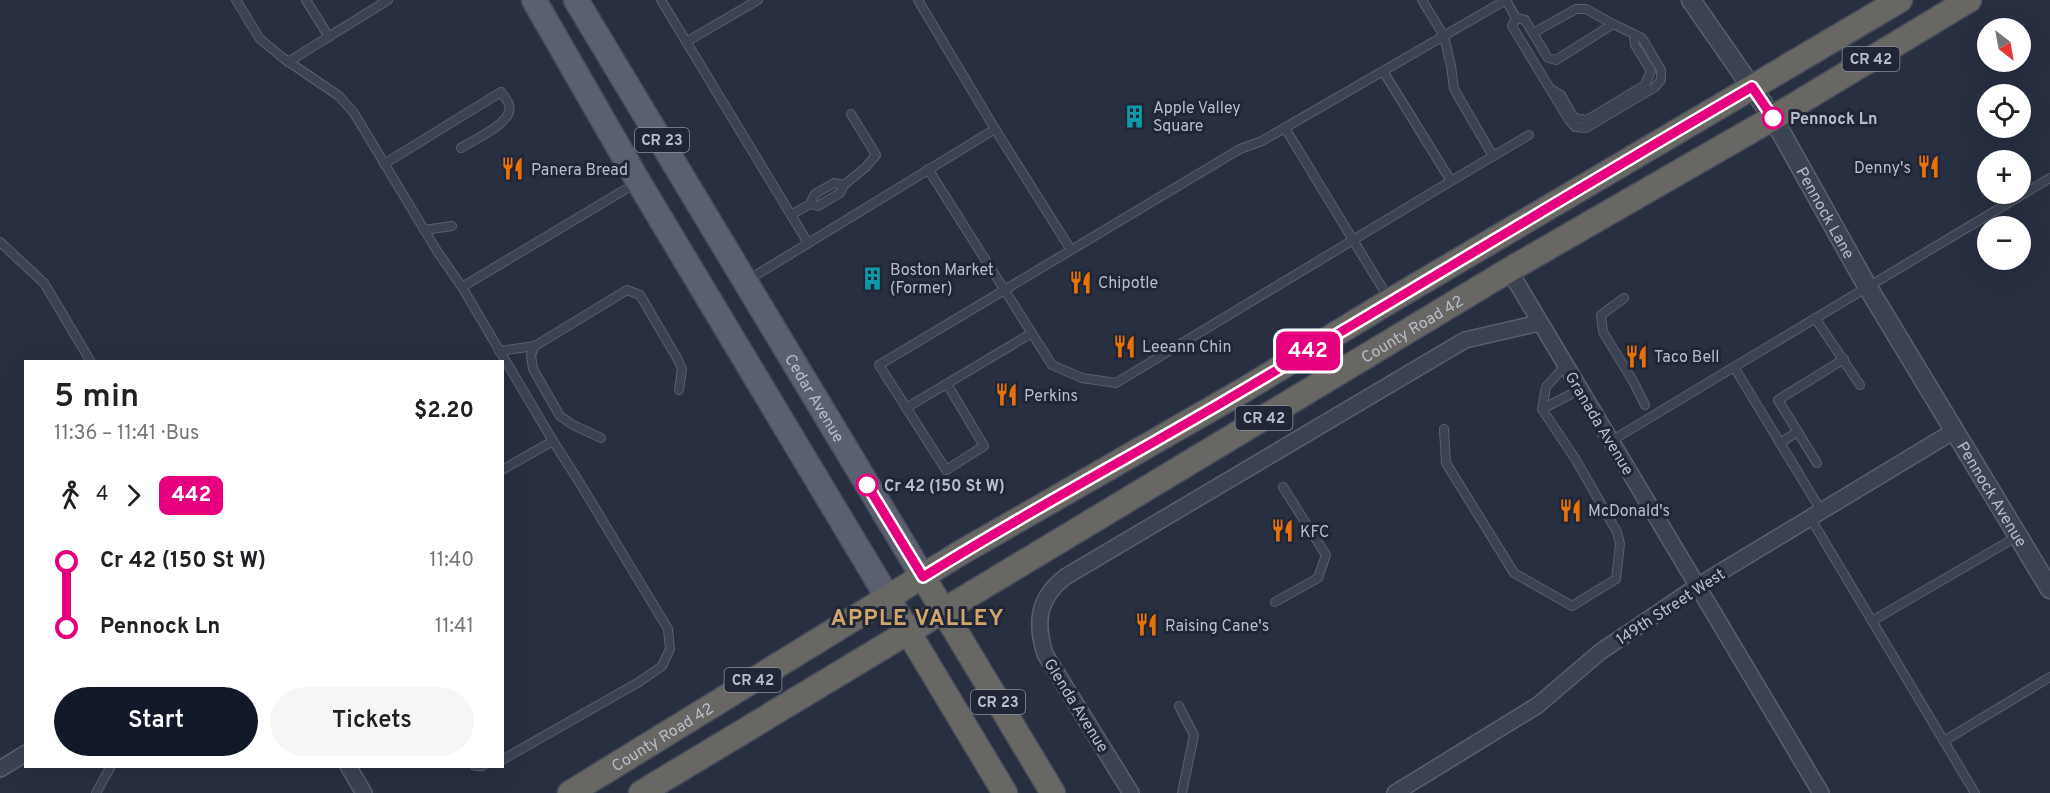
<!DOCTYPE html>
<meta charset="utf-8">
<style>
body{margin:0;font-family:Overpass,sans-serif;background:#f6f6f6;color:#202124;height:100vh;display:flex;flex-direction:column;font-size:22px;white-space:nowrap}
*{box-sizing:border-box;margin:0}
p{font-size:20px;color:#757577}
.icon{flex:none;width:33px;height:33px;fill:none;stroke:currentColor;stroke-width:2;stroke-linecap:round;stroke-linejoin:round}
.map{position:relative;flex:1;overflow:hidden}
.panel{position:absolute;left:24px;top:360px;width:480px;height:408px;display:flex;flex-direction:column;background:#fff;border-radius:0px;box-shadow:0 6px 24px #0002}
.panel>*{flex:none}
.badge{padding:0 12px;border-radius:9px;font-size:21px;line-height:39px}
.needle{width:39px;rotate:149deg}
.tools{position:absolute;left:1977px;top:18px;display:grid;gap:12px}
.tools a{display:grid;place-items:center;width:54px;height:54px;border-radius:50%;background:#fff;box-shadow:0 6px 24px #0002;font-size:30px}
.map>.badge{position:absolute;translate:-50% -50%;box-shadow:0 0 0 3px #fff}
.legs{display:flex;align-items:center;gap:9px;height:66px;padding:0 30px;font-size:20px}
.legs p{margin-inline-start:auto}
.overview{display:flex;align-items:center;justify-content:space-between;height:102px;padding:0 30px}
h1{font-size:33px;font-weight:600;line-height:45px}
.action{display:flex;gap:12px;margin-top:auto;padding:12px 30px}
.action a{flex:1;height:69px;border-radius:36px;background:#111827;color:#fff;font-size:24px;font-weight:600;line-height:69px;text-align:center}
.action a+a{background:#f6f6f6;color:#202124}
ul{padding:0 30px;list-style:none}
li{display:flex;align-items:center;gap:21px;height:66px;font-size:22px}
li i{display:grid;place-items:center;width:9px;height:100%;margin:0 8px;background:currentColor}
li i::after{content:'';width:15px;height:15px;margin:-8px;border:4px solid;border-radius:50%;background:#fff}
li p{margin-inline-start:auto}
li:first-child i{background:linear-gradient(#0000 50%,currentColor 0)}
li:last-child i{background:linear-gradient(currentColor 50%,#0000 0)}
.map>svg:first-child{display:block}
.lines{fill:none;stroke-linecap:round;stroke-linejoin:round}
.service-casing{stroke:#595f6e;stroke-width:10}
.minor-casing{stroke:#595f6e;stroke-width:18}
.tertiary-casing{stroke:#595f6e;stroke-width:21}
.primary-casing{stroke:#454a5a;stroke-width:27}
.trunk-casing{stroke:#464c5b;stroke-width:27}
.service{stroke:#3b4251;stroke-width:8}
.minor{stroke:#3b4251;stroke-width:15}
.tertiary{stroke:#3b4251;stroke-width:18}
.primary{stroke:#5a6070;stroke-width:24}
.trunk{stroke:#686764;stroke-width:24}
.line-1-casing{stroke:#fff;stroke-width:14}
.line-1{stroke:#e6007e;stroke-width:9}
.stop-1-dot{fill:#fff;stroke:#e6007e;stroke-width:3}
.labels{text-anchor:middle;stroke-width:6;stroke-linejoin:round;paint-order:stroke}
.shield{fill:#202636;stroke:#8a909e;stroke-width:1.5}
.shield-label{font-size:15px;font-weight:bold;fill:#b8bdcb}
.poi-label{font-size:16px;fill:#b8bdcb;stroke:#202636;text-anchor:start}
.stop-label{font-size:16px;font-weight:bold;fill:#b8bdcb;stroke:#202636;text-anchor:start}
.street-label{font-size:16px;fill:#b8bdcb;stroke:#202636}
.district-label{font-size:22px;font-weight:bold;letter-spacing:1.5px;fill:#d2a56c;stroke:#202636}
</style>
<div class="map">
<svg width="2050" height="793" viewBox="0 0 2050 793">
<rect width="100%" height="100%" fill="#272f41"/>
<g class="lines">
<defs>
<g id="service">
<polyline points="236,0 260,39 283,58 339,96 354,113 437,251 462,287 553,441 578,480 668,629 670,649 662,666 639,682 502,760"/>
<polyline points="306,0 329,37"/>
<polyline points="661,0 808,243"/>
<polyline points="918,0 995,129 1071,250"/>
<polyline points="1422,0 1444,36 1451,66 1454,89 1493,156"/>
<polyline points="1506,0 1516,18"/>
<polyline points="1516,18 1512,26 1569,120 1575,127 1586,128 1655,87 1661,80 1661,70 1642,38 1613,24"/>
<polyline points="1516,18 1525,20 1548,58 1556,60 1613,24 1586,9 1576,9 1533,33"/>
<polyline points="686,42 758,0"/>
<polyline points="288,62 388,0"/>
<polyline points="1551,89 1561,95 1574,118 1587,120 1645,85 1651,71 1635,45 1634,35"/>
<polyline points="1285,128 1389,299"/>
<path d="M384,164L501,92C504,96 508,101 509,105C515,122 473,140 461,148"/>
<polyline points="928,169 1052,365 1082,378 1116,383 1451,181 1383,71"/>
<polyline points="1451,181 1529,135"/>
<polyline points="810,204 815,194 834,183 844,185"/>
<polyline points="791,215 810,204 818,206 840,193 844,185 866,167 876,155 851,114"/>
<polyline points="424,230 452,226"/>
<polyline points="0,242 44,283 91,362"/>
<polyline points="748,280 995,129"/>
<polyline points="462,287 636,183"/>
<polyline points="1624,298 1601,315 1603,332 1633,381 1645,405"/>
<polyline points="1815,318 1860,385"/>
<polyline points="535,346 531,355 533,369 560,416 573,425 601,438"/>
<polyline points="499,351 535,346 627,290 640,295 677,358 682,369 679,390"/>
<polyline points="1734,367 2050,178"/>
<polyline points="947,384 984,446 946,470 879,365 1240,149 1262,141 1506,0"/>
<polyline points="906,408 1032,333"/>
<polyline points="1542,409 1579,390"/>
<polyline points="1444,429 1446,463 1514,573 1572,606 1616,579 1620,544 1617,532 1576,460 1542,409 1546,387 1565,366"/>
<polyline points="1611,441 1734,367 1822,512"/>
<polyline points="1780,443 1797,432"/>
<polyline points="1817,463 1778,400 1844,359"/>
<polyline points="502,470 553,441"/>
<polyline points="1811,519 1975,793"/>
<polyline points="1275,602 1318,578 1326,555 1283,487"/>
<polyline points="1872,621 2018,536"/>
<polyline points="1179,706 1194,735 1182,793"/>
<polyline points="1944,741 2050,677"/>
<polyline points="475,766 483,766"/>
<polyline points="96,793 111,766"/>
</g>
<g id="minor">
<polyline points="1509,270 1821,793"/>
<polyline points="348,766 364,793"/>
<polyline points="0,769 26,753"/>
<path d="M1131,793L1045,654C1035,622 1038,598 1065,577L1465,340L1539,323"/>
<polyline points="1395,793 1538,705 1600,652 1699,585 1954,431"/>
</g>
<g id="tertiary">
<path id="s1" d="M1691,0L1773,118L1867,286L2050,589"/>
</g>
<g id="primary">
<polyline points="534,0 638,181 888,598"/>
<path id="s2" d="M576,0L923,577"/>
</g>
<g id="trunk">
<polyline points="923,577 1053,793"/>
<polyline points="888,598 1005,793"/>
<path id="s3" d="M570,793L962,552L1244,390L1390,301L1900,0"/>
<path id="s4" d="M641,793L1509,270L1773,118L1969,0"/>
</g>
</defs>
<use href="#service" class="service-casing"/>
<use href="#minor" class="minor-casing"/>
<use href="#tertiary" class="tertiary-casing"/>
<use href="#primary" class="primary-casing"/>
<use href="#trunk" class="trunk-casing"/>
<use href="#service" class="service"/>
<use href="#minor" class="minor"/>
<use href="#tertiary" class="tertiary"/>
<use href="#primary" class="primary"/>
<use href="#trunk" class="trunk"/>
</g>
<g class="lines">
<defs>
<path id="line-1" d="M867,485L923,577C1028,511 1138,453 1245,389C1414,289 1582,186 1752,87L1773,118"/>
</defs>
<use href="#line-1" class="line-1-casing"/>
<use href="#line-1" class="line-1"/>
</g>
<defs>
<symbol id="building-bare" viewBox="-9 -9 18 18"><path d="M-4-6H4V6H1V3H-1V6H-4ZM-2.5-4.3h1.7v1.8h-1.7ZM.8-4.3h1.7v1.8H.8ZM-2.5-1h1.7V.8h-1.7ZM.8-1h1.7V.8H.8Z" fill="#0f9aa8" stroke="#202636" stroke-width="2.5" paint-order="stroke"/></symbol>
<symbol id="restaurant-bare" viewBox="-9 -9 18 18"><path d="M-5-6h1v4h1v-4h1v4h1v-4h1v5L-1.5 .5V6h-2V.5L-5-1ZM5-6V6H3V1.5H1.5Q1.5-4 5-6Z" fill="#e8710a" stroke="#202636" stroke-width="2.5" paint-order="stroke"/></symbol>
</defs>
<g fill-rule="evenodd">
<use href="#building-bare" x="1118" y="100" width="33" height="33"/>
<use href="#restaurant-bare" x="1912" y="150" width="33" height="33"/>
<use href="#restaurant-bare" x="496" y="152" width="33" height="33"/>
<use href="#building-bare" x="856" y="262" width="33" height="33"/>
<use href="#restaurant-bare" x="1064" y="266" width="33" height="33"/>
<use href="#restaurant-bare" x="1108" y="330" width="33" height="33"/>
<use href="#restaurant-bare" x="1620" y="340" width="33" height="33"/>
<use href="#restaurant-bare" x="990" y="378" width="33" height="33"/>
<use href="#restaurant-bare" x="1554" y="494" width="33" height="33"/>
<use href="#restaurant-bare" x="1266" y="514" width="33" height="33"/>
<use href="#restaurant-bare" x="1130" y="608" width="33" height="33"/>
</g>
<g class="stop-1-dot">
<circle cx="1773" cy="118" r="10"/>
<circle cx="867" cy="485" r="10"/>
</g>
<g class="labels">
<g class="shield">
<rect x="1842.5" y="47" width="57" height="24" rx="4.5"/>
<rect x="635" y="128" width="54" height="24" rx="4.5"/>
<rect x="1235.5" y="406" width="57" height="24" rx="4.5"/>
<rect x="724.5" y="668" width="57" height="24" rx="4.5"/>
<rect x="971" y="690" width="54" height="24" rx="4.5"/>
</g>
<g class="shield-label">
<text x="1871" y="64">CR 42</text>
<text x="662" y="145">CR 23</text>
<text x="1264" y="423">CR 42</text>
<text x="753" y="685">CR 42</text>
<text x="998" y="707">CR 23</text>
</g>
<g class="poi-label">
<text x="1153" y="113">Apple Valley<tspan x="1153" dy="18">Square</tspan></text>
<text x="1911" y="173" text-anchor="end">Denny's</text>
<text x="531" y="175">Panera Bread</text>
<text x="890" y="275">Boston Market<tspan x="890" dy="18">(Former)</tspan></text>
<text x="1098" y="288">Chipotle</text>
<text x="1142" y="352">Leeann Chin</text>
<text x="1654" y="362">Taco Bell</text>
<text x="1024" y="401">Perkins</text>
<text x="1588" y="516">McDonald's</text>
<text x="1300" y="537">KFC</text>
<text x="1165" y="631">Raising Cane's</text>
</g>
<g class="stop-label">
<text x="1790" y="124">Pennock Ln</text>
<text x="884" y="491">Cr 42 (150 St W)</text>
</g>
<g class="street-label">
<text dy="6" stroke="none"><textPath href="#s1" startOffset="252">Pennock Lane</textPath></text>
<text dy="6" stroke="none"><textPath href="#s4" startOffset="900">County Road 42</textPath></text>
<text dy="6" stroke="none"><textPath href="#s2" startOffset="464">Cedar Avenue</textPath></text>
<text transform="translate(1600 423) rotate(59)" y="6">Granada Avenue</text>
<text dy="6" stroke="none"><textPath href="#s1" startOffset="579">Pennock Avenue</textPath></text>
<text transform="translate(1670 606) rotate(-33)" y="6">149th Street West</text>
<text transform="translate(1077 705) rotate(58)" y="6">Glenda Avenue</text>
<text dy="6" stroke="none"><textPath href="#s3" startOffset="108">County Road 42</textPath></text>
</g>
<g class="district-label">
<text x="918" y="625">APPLE VALLEY</text>
</g>
</g>
</svg>
<div class="tools">
<a><svg class="needle" viewBox="-14 -14 28 28"><path d="M0-13l5 13h-10z" fill="#e53935"/><path d="M0 13l5-13h-10z" fill="#757577"/></svg></a>
<a><svg class="icon" aria-label="locate" viewBox="0 0 24 24"><circle cx="12" cy="12" r="6"/><path d="M12 2v4M12 18v4M2 12h4M18 12h4"/></svg></a>
<a>+</a>
<a>−</a>
</div>
<b class="badge" style="left:1308px;top:351px;background:#e6007e;color:#fff">442</b>
<section class="panel">
<div class="overview"><div><h1>5 min</h1><p>11:36 – 11:41 · Bus</p></div><b>$2.20</b></div>
<div class="legs"><svg class="icon" aria-label="walk" viewBox="0 0 24 24"><circle cx="13" cy="4" r="2"/><path d="M13 8l-2 6 4 7M11 14l-3 7M7 12l3-4h3l4 4"/></svg>4<svg class="icon" aria-label="forward" viewBox="0 0 24 24"><path d="M9 5l7 7-7 7"/></svg><b class="badge" style="background:#e6007e;color:#fff">442</b></div>
<ul>
<li><i style="color:#e6007e"></i><b>Cr 42 (150 St W)</b><p>11:40</p></li>
<li><i style="color:#e6007e"></i><b>Pennock Ln</b><p>11:41</p></li>
</ul>
<div class="action"><a>Start</a><a>Tickets</a></div>
</section>
</div>
